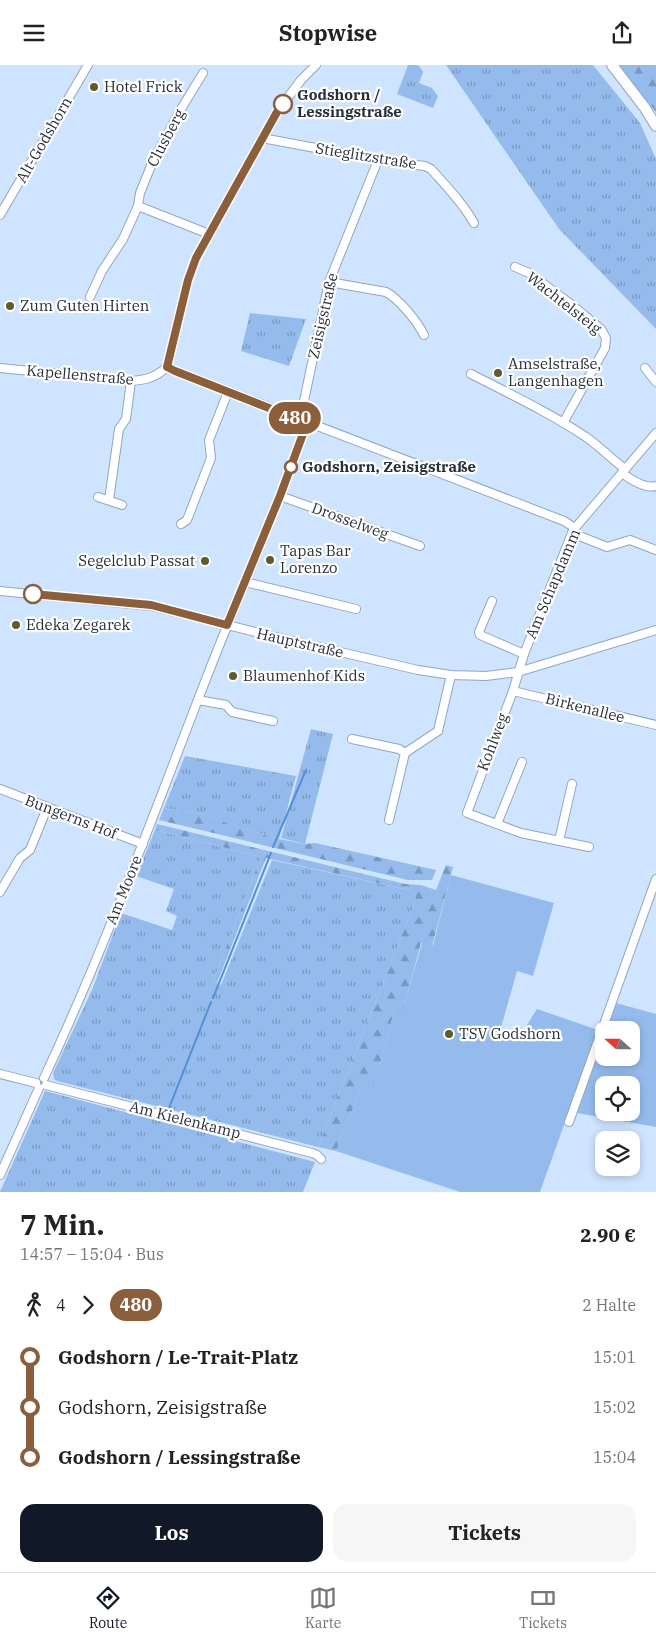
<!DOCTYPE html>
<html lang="de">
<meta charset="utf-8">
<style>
body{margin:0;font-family:"IBM Plex Serif",serif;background:#f6f6f6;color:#222;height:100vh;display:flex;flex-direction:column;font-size:19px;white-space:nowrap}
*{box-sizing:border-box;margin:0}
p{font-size:16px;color:#767676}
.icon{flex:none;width:28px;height:28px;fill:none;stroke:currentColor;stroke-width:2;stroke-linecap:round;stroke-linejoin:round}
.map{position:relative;height:1127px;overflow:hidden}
.drawer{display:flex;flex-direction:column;background:#fff;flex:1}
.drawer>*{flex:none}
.badge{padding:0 10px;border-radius:16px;font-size:18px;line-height:32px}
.needle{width:32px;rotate:291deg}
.tools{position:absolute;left:595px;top:956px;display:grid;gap:10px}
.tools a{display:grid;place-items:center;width:45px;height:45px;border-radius:10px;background:#fff;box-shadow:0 2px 8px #0003;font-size:25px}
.map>.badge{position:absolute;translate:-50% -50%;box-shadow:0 0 0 2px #fff}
.legs{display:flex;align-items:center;gap:8px;height:55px;padding:0 20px;font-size:16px}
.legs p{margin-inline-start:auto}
.overview{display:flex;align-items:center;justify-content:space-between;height:85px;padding:0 20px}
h1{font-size:28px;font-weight:700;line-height:38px}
.button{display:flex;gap:10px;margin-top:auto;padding:10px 20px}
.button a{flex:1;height:58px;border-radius:15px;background:#111827;color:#fff;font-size:20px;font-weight:700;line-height:58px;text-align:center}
.button a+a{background:#f6f6f6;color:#222}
ul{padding:0 20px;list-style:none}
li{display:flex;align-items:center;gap:18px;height:50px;font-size:19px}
li i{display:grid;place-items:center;width:8px;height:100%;margin:0 6px;background:currentColor}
li i::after{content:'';width:12px;height:12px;margin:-6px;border:4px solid;border-radius:50%;background:#fff}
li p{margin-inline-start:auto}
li:first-child i{background:linear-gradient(#0000 50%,currentColor 0)}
li:last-child i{background:linear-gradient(currentColor 50%,#0000 0)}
header{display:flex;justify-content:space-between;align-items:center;height:65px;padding:0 20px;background:#fff;font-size:22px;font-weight:700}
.tabs{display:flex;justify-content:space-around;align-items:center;height:70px;border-top:1px solid #e0e0e0;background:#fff;font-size:14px;color:#767676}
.tabs a{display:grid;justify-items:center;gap:2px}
.tabs .active{color:#111827}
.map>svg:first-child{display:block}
.grass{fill:url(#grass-tufts)}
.forest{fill:url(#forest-firs)}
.pitch{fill:#94bbeb;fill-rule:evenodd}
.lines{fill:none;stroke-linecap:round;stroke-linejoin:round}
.stream{stroke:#5390d9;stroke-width:2}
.street-casing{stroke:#92a6c0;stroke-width:10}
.secondary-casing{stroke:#92a6c0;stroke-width:12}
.street{stroke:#fff;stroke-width:8}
.secondary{stroke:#fff;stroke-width:10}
.line-1-casing{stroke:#fff;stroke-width:11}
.line-1{stroke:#8b5e3c;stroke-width:8}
.poi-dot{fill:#605b28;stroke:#fff;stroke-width:2}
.stop-1-dot{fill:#fff;stroke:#8b5e3c;stroke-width:2.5}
.labels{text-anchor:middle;stroke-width:4.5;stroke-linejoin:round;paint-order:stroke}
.poi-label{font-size:15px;fill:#272f39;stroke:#fff;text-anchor:start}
.stop-label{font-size:15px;font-weight:bold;fill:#272f39;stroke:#fff;text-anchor:start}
.street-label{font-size:15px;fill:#272f39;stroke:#fff}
</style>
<header><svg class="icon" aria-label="menu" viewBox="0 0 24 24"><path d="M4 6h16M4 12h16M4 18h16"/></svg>Stopwise<svg class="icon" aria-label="share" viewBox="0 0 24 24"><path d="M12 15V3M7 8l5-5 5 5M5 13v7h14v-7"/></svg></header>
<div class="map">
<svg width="656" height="1127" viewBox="0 0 656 1127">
<defs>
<pattern id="grass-tufts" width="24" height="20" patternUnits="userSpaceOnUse" patternTransform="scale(1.25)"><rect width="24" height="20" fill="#94bbeb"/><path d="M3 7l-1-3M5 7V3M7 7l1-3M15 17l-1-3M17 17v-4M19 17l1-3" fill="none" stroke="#7998bf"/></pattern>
<pattern id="forest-firs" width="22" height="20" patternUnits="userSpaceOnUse" patternTransform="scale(1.25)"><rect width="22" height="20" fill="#94bbeb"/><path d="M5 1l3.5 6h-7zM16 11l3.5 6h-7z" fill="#7998bf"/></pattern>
</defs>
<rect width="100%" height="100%" fill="#cfe4ff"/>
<g class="grass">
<polygon points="408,0 417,0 420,2 423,7 419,18 432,23 438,31 433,43 397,29"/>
<polygon points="446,0 593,0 640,58 656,94 656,264 559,164"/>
<polygon points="250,248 306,254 289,301 241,286"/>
<polygon points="311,664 333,669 305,779 281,773"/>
<polygon points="185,691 296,711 279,774 232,760 207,750 164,743"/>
<polygon points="155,765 261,792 213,916 221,920 272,795 413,826 416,834 318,1082 57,1016 54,1014 53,1008 92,925 121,848 172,865 177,851 166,846 174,824 136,811"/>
<polygon points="45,1026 315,1097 303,1127 0,1127"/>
</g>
<g class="forest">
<polygon points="618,0 656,0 656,47"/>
<polygon points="164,743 207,750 232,760 279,774 305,779 315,778 436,805 432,815 408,815 159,755"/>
<polygon points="157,759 405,819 421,820 436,825 446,800 453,802 432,881 421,878 403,945 395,943 373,1026 360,1026 336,1086 318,1082 416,834 413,826 266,793 217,918 213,916 261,792 155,765"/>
</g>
<g class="pitch">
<polygon points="451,810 554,838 533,911 517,906 500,966 520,971 537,944 598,965 540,1127 460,1127 336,1086 360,1026 373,1025 395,943 403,944 422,878 433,880"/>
<path d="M616,938L656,949V1062L577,1048L604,973V992H631V965H607ZM604,1020H631V1048H604Z"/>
</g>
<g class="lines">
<g class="stream">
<polyline points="273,782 306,705"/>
<polyline points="213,933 271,788"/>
<polyline points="169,1043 211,937"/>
</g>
<defs>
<g id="street">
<path d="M262,73L385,96L425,101L431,104C446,121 463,138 474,158"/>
<polyline points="138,141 209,169"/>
<polyline points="0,150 88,0"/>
<polyline points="515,202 529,208 572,240 601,264 606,273 605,283 563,358"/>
<path d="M329,217L386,227C399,234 417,256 424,270"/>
<polyline points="90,232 102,206 123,174 138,141 140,128 153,96 181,44 203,8"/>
<polyline points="167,302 175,306 564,456 575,463"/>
<polyline points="167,302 188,215 196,193 277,47 301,15 316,0"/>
<path d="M0,303L131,316C146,315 156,312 167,302"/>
<polyline points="645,303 656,317"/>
<path d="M471,309C510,329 550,348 586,372C600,382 612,394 625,404"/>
<polyline points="300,355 329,217 378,95"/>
<path d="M622,408C630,414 645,424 656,421"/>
<polyline points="280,431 420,481"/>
<polyline points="98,432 122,440"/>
<polyline points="109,435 119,364 126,354 131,316"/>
<polyline points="181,459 187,455 211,393 209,375 228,327"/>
<polyline points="572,468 607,482 630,475 656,485"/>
<polyline points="245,517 356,544"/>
<polyline points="0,526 151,541 280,573 418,605 451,610 486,611 518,607 656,565"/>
<polyline points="492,536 479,567 480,570 524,589"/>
<polyline points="513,626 656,660"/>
<polyline points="198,635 226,640 232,647 273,656"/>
<polyline points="352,674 399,684 405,688"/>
<polyline points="0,724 143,779"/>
<polyline points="389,755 405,688 438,666 451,610"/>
<polyline points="497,759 522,697"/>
<polyline points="559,776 572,719"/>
<polyline points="589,782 521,768 467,748 513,626 524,589 572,468 575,463 656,368"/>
<polyline points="0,827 20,793 30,785 47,743"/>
<polyline points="0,1009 36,1018"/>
<path d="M44,1013C105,883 154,748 206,614C239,529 277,445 307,357"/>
<polyline points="46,1020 312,1088 317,1090 321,1094"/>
<polyline points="569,1057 656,814"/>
<polyline points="0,1110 39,1023"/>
</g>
<polyline id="secondary" points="612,0 645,43 656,61"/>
</defs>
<use href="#street" class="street-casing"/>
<use href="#secondary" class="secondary-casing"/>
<use href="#street" class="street"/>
<use href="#secondary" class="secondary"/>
</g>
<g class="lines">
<defs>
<polyline id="line-1" points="33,529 151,540 227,560 280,431 307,358 175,306 167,302 188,215 196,193 277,47 283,39"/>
</defs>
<use href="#line-1" class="line-1-casing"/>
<use href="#line-1" class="line-1"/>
</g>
<g class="poi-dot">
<circle cx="94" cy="22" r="5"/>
<circle cx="10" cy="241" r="5"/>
<circle cx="498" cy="308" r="5"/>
<circle cx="270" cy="495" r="5"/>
<circle cx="205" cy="496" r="5"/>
<circle cx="16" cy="560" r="5"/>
<circle cx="233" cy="611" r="5"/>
<circle cx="449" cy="969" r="5"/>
</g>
<g class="stop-1-dot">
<circle cx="283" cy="39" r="9"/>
<circle cx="291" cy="402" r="6"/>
<circle cx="33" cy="529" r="9"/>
</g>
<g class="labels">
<g class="poi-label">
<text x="104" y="27">Hotel Frick</text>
<text x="20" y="246">Zum Guten Hirten</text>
<text x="508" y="304">Amselstraße,<tspan x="508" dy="17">Langenhagen</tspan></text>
<text x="280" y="491">Tapas Bar<tspan x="280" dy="17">Lorenzo</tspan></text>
<text x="195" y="501" text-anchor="end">Segelclub Passat</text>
<text x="26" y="565">Edeka Zegarek</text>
<text x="243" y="616">Blaumenhof Kids</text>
<text x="459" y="974">TSV Godshorn</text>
</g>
<g class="stop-label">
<text x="297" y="35">Godshorn /<tspan x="297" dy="17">Lessingstraße</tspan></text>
<text x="302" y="407">Godshorn, Zeisigstraße</text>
</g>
<g class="street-label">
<text transform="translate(166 73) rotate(-62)" y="5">Clusberg</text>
<text transform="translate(44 75) rotate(-60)" y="5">Alt-Godshorn</text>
<text transform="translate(366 91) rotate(9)" y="5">Stieglitzstraße</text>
<text transform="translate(564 238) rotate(38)" y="5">Wachtelsteig</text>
<text transform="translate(323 251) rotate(-77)" y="5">Zeisigstraße</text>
<text transform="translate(80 310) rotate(5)" y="5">Kapellenstraße</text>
<text transform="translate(350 456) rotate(20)" y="5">Drosselweg</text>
<text transform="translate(553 519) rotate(-67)" y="5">Am Schapdamm</text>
<text transform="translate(300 578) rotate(13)" y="5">Hauptstraße</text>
<text transform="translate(585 643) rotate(14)" y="5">Birkenallee</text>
<text transform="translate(493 677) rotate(-69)" y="5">Kohlweg</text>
<text transform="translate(71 752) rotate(21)" y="5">Bungerns Hof</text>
<text transform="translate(124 825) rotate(-68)" y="5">Am Moore</text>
<text transform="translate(185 1055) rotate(14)" y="5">Am Kielenkamp</text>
</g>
</g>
</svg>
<div class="tools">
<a><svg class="needle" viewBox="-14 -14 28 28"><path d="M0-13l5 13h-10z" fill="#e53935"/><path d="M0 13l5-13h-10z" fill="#767676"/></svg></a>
<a><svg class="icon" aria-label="locate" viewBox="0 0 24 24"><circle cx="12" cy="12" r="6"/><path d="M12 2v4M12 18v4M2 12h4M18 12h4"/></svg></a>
<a><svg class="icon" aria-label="layers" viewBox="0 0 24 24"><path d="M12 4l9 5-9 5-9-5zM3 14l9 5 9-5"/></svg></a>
</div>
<b class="badge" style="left:295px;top:353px;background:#8b5e3c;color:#fff">480</b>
</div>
<section class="drawer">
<div class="overview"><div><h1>7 Min.</h1><p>14:57 – 15:04 · Bus</p></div><b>2.90 €</b></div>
<div class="legs"><svg class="icon" aria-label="walk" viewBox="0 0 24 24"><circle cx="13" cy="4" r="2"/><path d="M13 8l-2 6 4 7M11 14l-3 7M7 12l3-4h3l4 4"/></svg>4<svg class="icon" aria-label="forward" viewBox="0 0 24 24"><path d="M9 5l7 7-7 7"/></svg><b class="badge" style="background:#8b5e3c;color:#fff">480</b><p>2 Halte</p></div>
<ul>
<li><i style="color:#8b5e3c"></i><b>Godshorn / Le-Trait-Platz</b><p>15:01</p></li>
<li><i style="color:#8b5e3c"></i><span>Godshorn, Zeisigstraße</span><p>15:02</p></li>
<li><i style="color:#8b5e3c"></i><b>Godshorn / Lessingstraße</b><p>15:04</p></li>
</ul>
<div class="button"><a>Los</a><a>Tickets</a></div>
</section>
<nav class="tabs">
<a class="active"><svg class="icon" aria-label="directions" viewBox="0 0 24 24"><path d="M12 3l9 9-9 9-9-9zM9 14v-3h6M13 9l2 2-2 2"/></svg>Route</a>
<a><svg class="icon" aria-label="map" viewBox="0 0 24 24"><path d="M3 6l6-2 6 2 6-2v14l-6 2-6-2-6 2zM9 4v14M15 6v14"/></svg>Karte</a>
<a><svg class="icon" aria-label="tickets" viewBox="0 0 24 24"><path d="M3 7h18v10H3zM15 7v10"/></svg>Tickets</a>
</nav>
